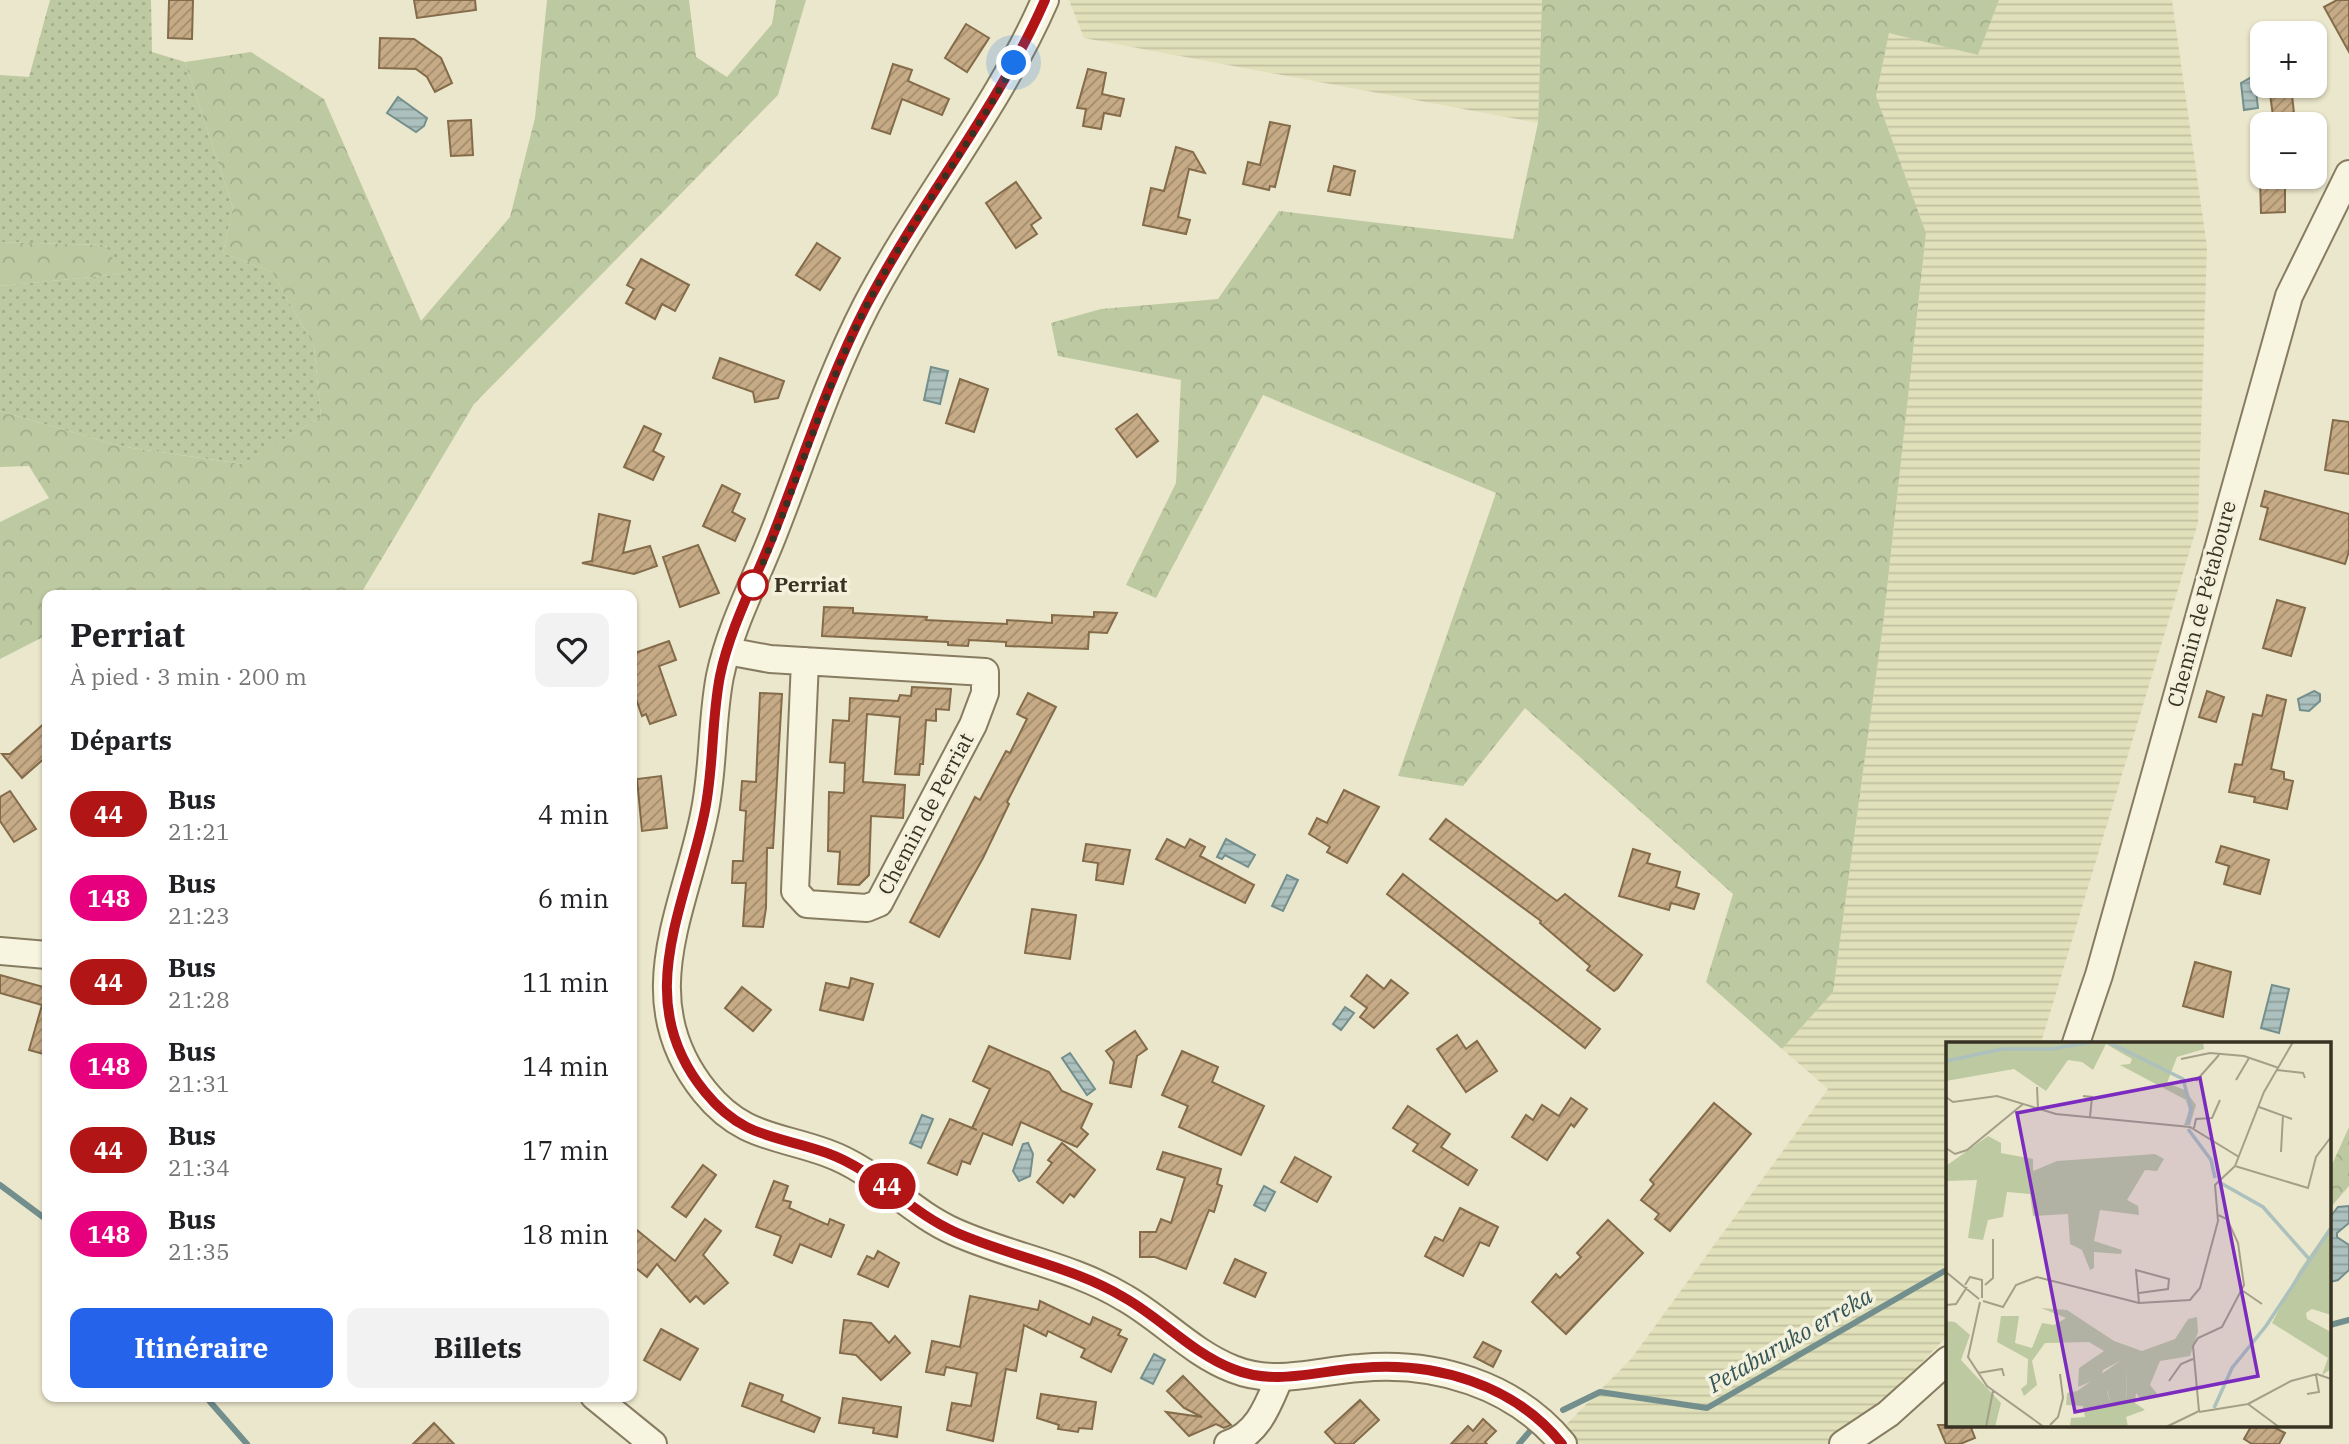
<!DOCTYPE html>
<html lang="fr">
<meta charset="utf-8">
<style>
body{margin:0;font-family:"IBM Plex Serif",serif;background:#f2f2f2;color:#202124;height:100vh;display:flex;flex-direction:column;font-size:26px;white-space:nowrap}
*{box-sizing:border-box;margin:0}
p{font-size:23px;color:#757577}
.icon{flex:none;width:38px;height:38px;fill:none;stroke:currentColor;stroke-width:2;stroke-linecap:round;stroke-linejoin:round}
.map{position:relative;flex:1;overflow:hidden}
.details{position:absolute;left:42px;top:590px;width:595px;height:812px;display:flex;flex-direction:column;background:#fff;border-radius:14px;box-shadow:0 2px 5px #0004}
.details>*{flex:none}
.badge{padding:0 14px;border-radius:23px;font-size:24px;line-height:46px}
.fabs{position:absolute;left:2250px;top:21px;display:grid;gap:14px}
.fabs a{display:grid;place-items:center;width:77px;height:77px;border-radius:14px;background:#fff;box-shadow:0 2px 5px #0004;font-size:35px}
.you{position:absolute;width:35px;height:35px;margin:-18px;border:5px solid #fff;border-radius:50%;background:#1a73e8;box-shadow:0 0 0 10px #1a73e833}
.map>.badge{position:absolute;translate:-50% -50%;box-shadow:0 0 0 4px #fff}
h2{padding:0 28px;font-size:26px;line-height:63px}
.round{display:grid;place-items:center;flex:none;width:74px;height:74px;border-radius:14px;background:#f2f2f2}
.summary{display:flex;align-items:center;justify-content:space-between;height:119px;padding:0 28px}
h1{font-size:33px;font-weight:700;line-height:52px}
.cta{display:flex;gap:14px;margin-top:auto;padding:14px 28px}
.cta a{flex:1;height:80px;border-radius:14px;background:#2563eb;color:#fff;font-size:28px;font-weight:700;line-height:80px;text-align:center}
.cta a+a{background:#f2f2f2;color:#202124}
ul{padding:0;list-style:none}
li{display:flex;align-items:center;gap:21px;height:84px;padding:0 28px}
li div{flex:1}
li b{display:block;font-size:26px}
li em{font-style:normal}
li .badge{min-width:77px;font-weight:700;text-align:center}
.map>svg:first-child{display:block}
.farmland{fill:url(#farmland-rules)}
.grass{fill:url(#grass-dots)}
.forest{fill:url(#forest-crowns)}
.water{fill:url(#water-rules);stroke:#738f8d;stroke-width:2}
.lines{fill:none;stroke-linecap:round;stroke-linejoin:round}
.stream{stroke:#738f8d;stroke-width:6}
.building{fill:url(#building-hatch);stroke:#846b49;stroke-width:2}
.minor-casing{stroke:#877c61;stroke-width:30}
.minor{stroke:#f7f4df;stroke-width:26}
.line-casing{stroke:#fff;stroke-width:16}
.line{stroke:#b21515;stroke-width:10}
.walk{stroke:#393223;stroke-width:7;stroke-dasharray:0 12.6}
.stop-dot{fill:#fff;stroke:#b21515;stroke-width:3.5}
.labels{text-anchor:middle;stroke-width:7;stroke-linejoin:round;paint-order:stroke}
.stop-label{font-size:21px;font-weight:bold;fill:#393223;stroke:#f3f1db;text-anchor:start}
.street-label{font-size:21px;fill:#393223;stroke:#f3f1db}
.water-label{font-size:23px;font-style:italic;fill:#345458;stroke:#f3f1db}
.inset-river{fill:none;stroke:#acc1be;stroke-width:3.5}
.inset-road{fill:none;stroke:#a49f88;stroke-width:2}
.view{fill:#7b2cbf;fill-opacity:0.15;stroke:#7b2cbf;stroke-width:3.5}
.inset-edge{fill:none;stroke:#393223;stroke-width:3.5}
</style>
<div class="map">
<svg width="2349" height="1444" viewBox="0 0 2349 1444">
<defs>
<pattern id="farmland-rules" width="6" height="5" patternUnits="userSpaceOnUse" patternTransform="scale(1.75)"><rect width="6" height="5" fill="#e0e0ba"/><path d="M0 2.5h6" fill="none" stroke="#c1c1a0"/></pattern>
<pattern id="grass-dots" width="8" height="8" patternUnits="userSpaceOnUse" patternTransform="scale(1.75)"><rect width="8" height="8" fill="#bdc9a0"/><path d="M2 2h.1M6 6h.1" fill="none" stroke="#a3ad8a" stroke-width="1.8" stroke-linecap="round"/></pattern>
<pattern id="forest-crowns" width="20" height="18" patternUnits="userSpaceOnUse" patternTransform="scale(1.75)"><rect width="20" height="18" fill="#bdc9a0"/><path d="M2 6a3 3 0 1 1 6 0M12 15a3 3 0 1 1 6 0" fill="none" stroke="#a3ad8a"/></pattern>
<pattern id="water-rules" width="6" height="5" patternUnits="userSpaceOnUse" patternTransform="scale(1.75)"><rect width="6" height="5" fill="#acc1be"/><path d="M0 2.5h6" fill="none" stroke="#8d9d9a"/></pattern>
<pattern id="building-hatch" width="6" height="6" patternUnits="userSpaceOnUse" patternTransform="scale(1.75)"><rect width="6" height="6" fill="#c6ab86"/><path d="M-1 1l2-2M0 6l6-6M5 7l2-2" fill="none" stroke="#a28c6d"/></pattern>
</defs>
<rect width="100%" height="100%" fill="#ebe7cc"/>
<g class="farmland">
<polygon points="1069,0 1542,0 1538,123 1084,38"/>
<polygon points="1999,0 2172,0 2207,247 2198,523 2041,1043 1948,1043 1948,1335 1844,1444 1547,1444 1631,1359 1828,1089 1782,1049 1833,992 1883,625 1926,233 1876,96 1889,32 1978,55"/>
</g>
<polygon class="grass" points="50,0 151,0 152,52 185,62 233,208 223,253 272,272 314,346 321,417 243,464 119,446 0,411 0,286 121,274 105,245 0,242 0,75 29,77"/>
<g class="forest">
<polygon points="547,0 689,0 696,57 727,77 772,24 776,0 806,0 778,95 474,404 360,595 47,595 47,635 0,659 0,522 49,498 29,466 0,467 0,411 119,446 242,464 321,417 314,346 272,272 223,253 233,208 185,62 251,52 324,99 421,321 510,217 535,118"/>
<polygon points="1542,0 1999,0 1978,55 1889,33 1876,96 1926,233 1883,625 1833,992 1782,1049 1706,982 1733,894 1525,708 1463,786 1398,776 1496,493 1263,395 1156,598 1126,585 1176,483 1181,380 1058,356 1051,323 1101,309 1218,299 1279,211 1513,239 1538,123"/>
<polygon points="0,242 105,245 122,274 0,286"/>
<polygon points="2349,1127 2349,1186 2330,1208 2330,1169"/>
</g>
<g class="water">
<polygon points="2250,78 2255,82 2258,108 2244,110 2241,83"/>
<polygon points="398,97 427,118 424,126 416,132 387,113"/>
<polygon points="931,367 948,371 940,404 924,400"/>
<polygon points="2314,691 2320,694 2320,701 2309,711 2300,710 2298,699"/>
<polygon points="1226,839 1255,855 1248,867 1225,855 1222,859 1217,857"/>
<polygon points="1287,875 1298,880 1283,911 1272,906"/>
<polygon points="2272,985 2289,989 2279,1033 2261,1028"/>
<polygon points="1345,1007 1354,1013 1341,1030 1333,1024"/>
<polygon points="1070,1053 1095,1089 1087,1095 1062,1058"/>
<polygon points="922,1115 933,1119 921,1148 910,1143"/>
<polygon points="1028,1143 1033,1154 1030,1176 1019,1181 1013,1171 1023,1144"/>
<polygon points="1264,1186 1275,1192 1265,1211 1254,1205"/>
<polygon points="2349,1206 2349,1223 2337,1233 2337,1237 2349,1245 2349,1270 2338,1280 2330,1282 2330,1217 2338,1207"/>
<polygon points="1154,1354 1165,1360 1153,1384 1141,1378"/>
</g>
<g class="lines">
<g class="stream">
<polyline points="0,1185 47,1220"/>
<polyline points="2330,1325 2349,1320"/>
<polyline points="205,1396 247,1444"/>
<polyline points="1563,1410 1600,1392 1707,1408 1948,1269"/>
<polyline points="1519,1444 1530,1431"/>
</g>
</g>
<g class="building">
<polygon points="169,0 193,0 192,39 168,38"/>
<polygon points="414,0 475,0 476,10 417,18"/>
<polygon points="2337,0 2349,0 2349,52 2324,7"/>
<polygon points="966,24 989,38 967,72 945,58"/>
<polygon points="380,38 414,39 441,58 452,83 435,92 427,77 416,69 379,68"/>
<polygon points="893,64 912,70 908,81 949,99 942,115 902,99 890,134 872,128"/>
<polygon points="1088,69 1106,73 1102,94 1124,99 1120,116 1104,113 1101,129 1083,126 1086,109 1077,108"/>
<polygon points="2269,86 2291,86 2295,122 2274,124"/>
<polygon points="471,120 473,155 451,156 448,121"/>
<polygon points="1270,122 1290,126 1275,187 1270,186 1269,190 1243,184 1248,162 1260,165"/>
<polygon points="1176,147 1193,152 1205,173 1189,169 1178,217 1190,220 1186,234 1143,225 1151,188 1164,191"/>
<polygon points="1334,166 1355,171 1350,195 1328,191"/>
<polygon points="2260,177 2285,177 2285,212 2261,213"/>
<polygon points="1016,182 1041,218 1031,225 1037,234 1016,248 986,203"/>
<polygon points="817,243 840,258 820,290 796,275"/>
<polygon points="641,259 689,285 675,311 662,304 655,319 626,303 634,289 627,285"/>
<polygon points="720,358 784,381 778,398 755,402 753,392 713,378"/>
<polygon points="960,379 988,389 974,432 946,423"/>
<polygon points="1137,414 1158,441 1137,457 1116,429"/>
<polygon points="2333,420 2349,422 2349,474 2325,470"/>
<polygon points="644,426 661,434 653,451 664,457 653,480 624,467"/>
<polygon points="722,485 740,494 732,512 745,519 735,541 703,526"/>
<polygon points="2265,491 2349,514 2349,551 2345,564 2260,539 2268,508 2261,506"/>
<polygon points="599,514 630,521 623,553 650,546 657,566 634,574 582,563 592,561"/>
<polygon points="698,545 719,593 680,607 663,557"/>
<polygon points="2277,600 2305,608 2291,656 2263,648"/>
<polygon points="824,607 853,608 853,613 927,617 926,620 1007,624 1007,620 1052,623 1052,615 1094,617 1094,612 1117,613 1107,633 1089,632 1088,649 1006,646 1006,642 969,640 968,646 948,645 948,642 822,636"/>
<polygon points="669,641 676,660 659,666 676,715 650,724 646,714 642,716 632,687 632,654"/>
<polygon points="912,687 951,689 949,710 936,709 936,721 926,720 923,764 920,764 919,775 895,774 900,717 867,714 863,782 905,785 903,818 871,816 869,875 859,885 838,884 840,852 828,851 829,792 844,793 845,763 830,762 833,720 849,721 850,698 898,701 900,695 911,696"/>
<polygon points="2207,691 2224,697 2216,722 2199,717"/>
<polygon points="760,693 782,694 773,848 767,848 766,908 763,927 743,926 746,883 732,883 733,861 743,861 746,811 740,810 742,781 756,782"/>
<polygon points="1028,693 1056,707 1007,802 1009,804 983,858 939,937 910,922 975,797 980,800 1006,751 1010,753 1027,719 1017,714"/>
<polygon points="2267,695 2286,700 2271,769 2284,772 2284,779 2293,781 2287,809 2254,802 2255,797 2229,792 2235,764 2242,765 2253,714 2262,716"/>
<polygon points="47,721 47,756 22,778 2,754 10,754"/>
<polygon points="661,776 667,828 642,831 637,779"/>
<polygon points="1344,790 1379,807 1347,863 1327,852 1330,847 1309,834 1317,818 1327,823"/>
<polygon points="10,791 36,829 14,842 0,821 0,797"/>
<polygon points="1446,819 1557,901 1565,894 1642,955 1618,988 1614,991 1587,970 1590,966 1540,923 1541,921 1430,839"/>
<polygon points="1167,839 1185,848 1190,839 1205,847 1200,856 1254,885 1245,903 1156,859"/>
<polygon points="1086,844 1130,850 1123,884 1096,880 1098,863 1083,861"/>
<polygon points="2221,846 2269,860 2260,894 2224,884 2229,866 2216,862"/>
<polygon points="1633,849 1650,854 1647,863 1680,872 1676,887 1699,894 1694,909 1671,903 1669,910 1619,896"/>
<polygon points="1403,874 1600,1029 1585,1048 1387,894"/>
<polygon points="1032,909 1076,915 1070,959 1025,953"/>
<polygon points="2195,962 2231,972 2223,1017 2183,1006"/>
<polygon points="0,975 47,988 47,1055 29,1050 42,1005 0,993"/>
<polygon points="1367,975 1384,989 1391,980 1408,993 1374,1028 1360,1017 1367,1008 1351,996"/>
<polygon points="851,978 873,984 863,1020 820,1010 826,983 849,988"/>
<polygon points="742,987 771,1010 753,1031 725,1008"/>
<polygon points="1135,1031 1147,1049 1137,1056 1131,1087 1110,1083 1114,1062 1106,1051"/>
<polygon points="1457,1035 1466,1049 1477,1041 1497,1071 1466,1092 1437,1049"/>
<polygon points="989,1046 1049,1072 1062,1091 1092,1104 1081,1128 1088,1134 1077,1147 1021,1122 1012,1145 983,1133 970,1164 962,1161 957,1175 928,1163 950,1119 977,1130 972,1128 990,1089 973,1081"/>
<polygon points="1182,1051 1218,1067 1212,1082 1264,1106 1241,1155 1179,1127 1188,1106 1162,1095"/>
<polygon points="1571,1098 1587,1109 1574,1127 1571,1124 1547,1160 1512,1137 1526,1115 1533,1120 1542,1105 1559,1116"/>
<polygon points="1714,1103 1751,1134 1670,1231 1655,1219 1659,1214 1641,1200 1654,1184 1650,1180"/>
<polygon points="1408,1106 1450,1134 1441,1147 1477,1170 1468,1185 1413,1151 1418,1144 1393,1128"/>
<polygon points="1062,1143 1095,1170 1074,1197 1070,1194 1063,1203 1037,1182 1052,1163 1048,1160"/>
<polygon points="1163,1152 1221,1169 1217,1184 1222,1186 1214,1212 1209,1210 1186,1269 1155,1257 1140,1257 1140,1232 1156,1232 1161,1219 1171,1223 1185,1178 1157,1169"/>
<polygon points="1295,1157 1331,1177 1317,1202 1281,1182"/>
<polygon points="703,1165 716,1175 686,1217 672,1207"/>
<polygon points="774,1181 788,1186 783,1200 791,1202 789,1208 828,1225 830,1219 844,1225 831,1257 800,1244 792,1263 774,1255 781,1236 756,1227"/>
<polygon points="1460,1208 1498,1227 1489,1246 1480,1242 1463,1276 1425,1256 1435,1237 1443,1241"/>
<polygon points="705,1219 721,1231 703,1255 728,1283 704,1304 696,1296 690,1302 657,1264 647,1277 632,1265 632,1226 675,1261"/>
<polygon points="1608,1220 1643,1253 1566,1334 1532,1302 1556,1274 1560,1278 1581,1257 1577,1253"/>
<polygon points="878,1251 899,1263 888,1287 858,1274 867,1256 874,1259"/>
<polygon points="1235,1259 1266,1273 1255,1297 1224,1283"/>
<polygon points="970,1296 1038,1310 1040,1301 1090,1325 1093,1317 1121,1330 1118,1335 1127,1339 1111,1372 1081,1357 1085,1349 1048,1331 1046,1336 1024,1325 1016,1371 1006,1369 993,1441 947,1430 952,1403 971,1406 977,1373 946,1367 944,1375 926,1372 932,1341 960,1347"/>
<polygon points="844,1320 871,1323 889,1343 895,1336 910,1353 881,1380 856,1355 840,1353"/>
<polygon points="661,1329 698,1349 680,1380 644,1360"/>
<polygon points="1483,1342 1501,1351 1493,1367 1474,1357"/>
<polygon points="1183,1376 1231,1425 1224,1428 1216,1424 1189,1436 1166,1412 1202,1417 1184,1408 1167,1391"/>
<polygon points="750,1383 783,1395 781,1401 820,1418 814,1432 742,1406"/>
<polygon points="1041,1394 1096,1402 1092,1429 1079,1428 1078,1432 1058,1429 1059,1425 1037,1418"/>
<polygon points="843,1398 901,1407 897,1437 873,1433 874,1428 839,1423"/>
<polygon points="1360,1400 1379,1420 1353,1444 1336,1444 1325,1432"/>
<polygon points="1483,1419 1496,1431 1485,1442 1487,1444 1451,1444 1468,1426 1473,1431"/>
<polygon points="434,1423 454,1444 413,1444"/>
<polygon points="1938,1425 1970,1425 1975,1438 1960,1444 1946,1444"/>
<polygon points="2252,1425 2270,1425 2285,1433 2279,1444 2252,1444 2244,1439"/>
</g>
<g class="lines">
<defs>
<g id="minor">
<path d="M1045,0C998,108 921,201 866,306C828,380 803,459 773,535C755,581 730,628 720,676C711,722 714,770 704,815C684,912 631,1001 705,1092C742,1138 778,1135 827,1153C877,1171 908,1211 955,1232C1011,1257 1072,1266 1125,1298C1162,1319 1192,1353 1233,1369C1275,1386 1316,1371 1360,1368C1434,1361 1514,1384 1563,1444"/>
<polyline points="727,651 770,659 985,672 985,693 973,725 879,903 867,908 807,904 795,891 805,661"/>
<polyline points="0,951 47,955"/>
<polyline points="2076,1043 2099,975 2289,296 2349,174"/>
<polyline points="594,1396 653,1444"/>
<path d="M1228,1444C1258,1434 1268,1405 1279,1379"/>
<polyline points="1843,1444 1888,1414 1948,1360"/>
</g>
</defs>
<use href="#minor" class="minor-casing"/>
<use href="#minor" class="minor"/>
</g>
<g class="lines">
<defs>
<path id="line" d="M1045,0C998,108 921,201 866,306C828,380 803,459 773,535C755,581 730,628 720,676C711,722 714,770 704,815C684,911 631,1002 705,1092C743,1139 777,1135 827,1153C877,1171 908,1211 955,1232C1011,1257 1072,1266 1125,1298C1162,1319 1192,1353 1233,1369C1275,1386 1316,1371 1360,1368C1434,1361 1514,1384 1562,1444"/>
</defs>
<use href="#line" class="line-casing"/>
<use href="#line" class="line"/>
<path class="walk" d="M753,585C795,495 820,398 865,309C909,222 970,147 1014,63"/>
</g>
<circle class="stop-dot" cx="753" cy="585" r="14"/>
<g class="labels">
<g class="stop-label">
<text x="774" y="592">Perriat</text>
</g>
<g class="street-label">
<text transform="translate(2202 604) rotate(-75)" y="7">Chemin de Pétaboure</text>
<text transform="translate(926 814) rotate(-62)" y="7">Chemin de Perriat</text>
</g>
<g class="water-label">
<text transform="translate(1790 1340) rotate(-30)" y="8">Petaburuko erreka</text>
</g>
</g>
<g transform="translate(1946 1042)">
<rect width="385" height="385" fill="#ebe7cc"/>
<path d="M174,319L181,327L180,365H166L161,348L160,365L179,369L182,385H124L125,376L139,375L137,364L120,363L121,351L131,349Z" fill="#bdc9a0"/>
<path d="M0,0H257L258,7L231,15L221,41L239,48L250,63L244,83H238L243,68L240,58L174,23L184,22L186,17L160,2L147,28L136,20L122,18L100,49L68,27L0,39ZM42,94L55,101V111L87,117V129L111,119L209,112L218,117L211,129L199,128L181,158L192,164L193,173L154,168L148,199L176,208L175,212L148,210V226L144,228L136,208L124,202L122,172L87,174L84,152L61,150L57,175L42,178L37,198L22,196L31,138L0,139V124ZM385,183V273L366,267L360,271L361,277L385,290V327L376,333L382,316L326,281L353,229ZM95,266L121,268L168,299L196,309L229,297L242,277L251,275L252,290L244,314L214,319L204,343L213,354L196,359L190,351L189,361L199,368L180,375L178,369H162L157,350L160,347L166,365H180L181,328L174,319L157,328L155,335L132,345L133,326L158,309L143,300L99,301L86,319L91,343L78,354L75,347L81,342L82,317L51,300L55,274H73L69,301L86,306L96,281L108,283L120,276ZM0,279L9,280L24,293L15,318L55,361L49,385H0Z" fill="#bdc9a0"/>
<path class="inset-river" d="M162,0L237,37L245,66L242,83M0,19L56,7H106L146,0M242,87L265,118L269,136M273,140L317,165L364,218M268,366L286,326L320,284L385,186"/>
<path class="inset-road" d="M235,17L264,11L298,14L333,26M331,28L357,31L359,36M290,38L303,16M250,39L273,13M91,45L92,67M137,54L146,55L144,75M0,55L7,60L51,54L110,72L244,85L293,115M313,65L346,77M248,86L250,77L266,76L274,58M0,106L9,112L21,108L77,62M335,110L337,73M289,124L318,50L347,0M289,124L362,146L370,115L385,95M0,230L33,257M19,243L24,235L36,238V256M39,243L47,236V197M297,249L316,262M193,251L222,247L223,237L190,228L193,261M37,259L57,265L70,243L91,235L193,261L244,258L254,246L272,179L269,143L289,124M34,260L22,315L41,344L98,385M0,263L10,262L21,245M32,331L56,327L58,334M223,339L235,322L247,317M361,352L373,350L370,333M302,362L345,339L371,332L385,337M253,370L302,362L333,385M249,371L253,369L247,304L252,296L276,285L298,243L292,201L281,177L272,173M104,383L112,375L117,356L114,332M40,385L47,349M220,385L249,371"/>
<path class="view" d="M254,36L312,334L129,370L71,71Z"/>
<rect width="385" height="385" class="inset-edge"/>
</g>
</svg>
<div class="fabs">
<a>+</a>
<a>−</a>
</div>
<div class="you" style="left:1014px;top:63px"></div>
<b class="badge" style="left:887px;top:1186px;background:#b21515;color:#fff">44</b>
<section class="details">
<div class="summary"><div><h1>Perriat</h1><p>À pied · 3 min · 200 m</p></div><a class="round"><svg class="icon" aria-label="heart" viewBox="0 0 24 24"><path d="M12 20l-8-8c-3-5 5-10 8-4 3-6 11-1 8 4z"/></svg></a></div>
<h2>Départs</h2>
<ul>
<li><span class="badge" style="background:#b21515;color:#fff">44</span><div><b>Bus</b><p>21:21</p></div><em>4 min</em></li>
<li><span class="badge" style="background:#e6007e;color:#fff">148</span><div><b>Bus</b><p>21:23</p></div><em>6 min</em></li>
<li><span class="badge" style="background:#b21515;color:#fff">44</span><div><b>Bus</b><p>21:28</p></div><em>11 min</em></li>
<li><span class="badge" style="background:#e6007e;color:#fff">148</span><div><b>Bus</b><p>21:31</p></div><em>14 min</em></li>
<li><span class="badge" style="background:#b21515;color:#fff">44</span><div><b>Bus</b><p>21:34</p></div><em>17 min</em></li>
<li><span class="badge" style="background:#e6007e;color:#fff">148</span><div><b>Bus</b><p>21:35</p></div><em>18 min</em></li>
</ul>
<div class="cta"><a>Itinéraire</a><a>Billets</a></div>
</section>
</div>
